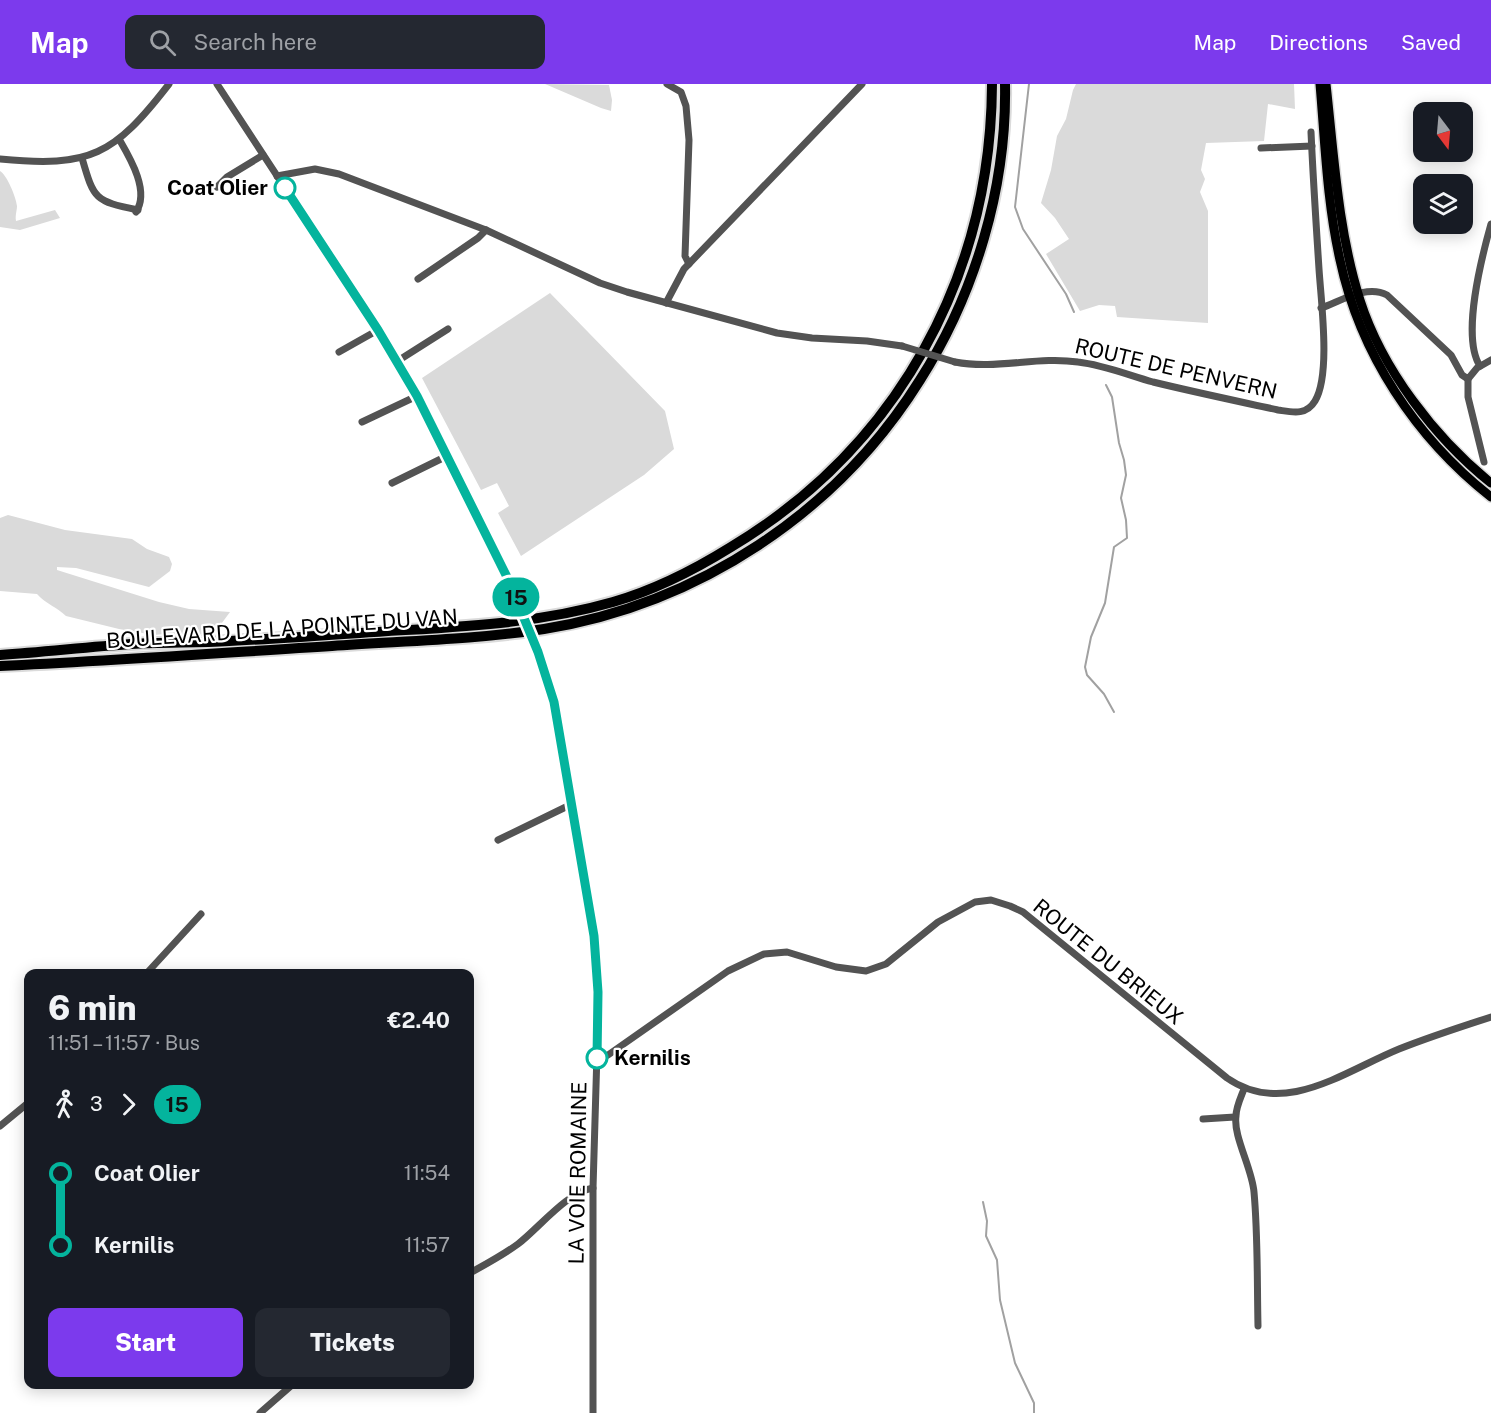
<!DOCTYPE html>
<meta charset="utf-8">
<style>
body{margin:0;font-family:"Public Sans",sans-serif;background:#242831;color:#f1f3f6;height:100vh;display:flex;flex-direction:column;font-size:22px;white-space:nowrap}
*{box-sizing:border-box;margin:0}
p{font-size:20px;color:#9ea1a6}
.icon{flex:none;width:33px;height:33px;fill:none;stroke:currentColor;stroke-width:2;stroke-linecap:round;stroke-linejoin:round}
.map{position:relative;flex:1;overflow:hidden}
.drawer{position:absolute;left:24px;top:885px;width:450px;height:420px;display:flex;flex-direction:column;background:#171b24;border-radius:12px;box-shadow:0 3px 15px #0003}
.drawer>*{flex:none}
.badge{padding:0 12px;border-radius:20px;font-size:21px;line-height:39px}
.needle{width:39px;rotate:164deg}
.fabs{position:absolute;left:1413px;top:18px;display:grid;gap:12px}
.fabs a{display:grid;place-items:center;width:60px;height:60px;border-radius:12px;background:#171b24;box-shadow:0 3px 15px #0003;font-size:30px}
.map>.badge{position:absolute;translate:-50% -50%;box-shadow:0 0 0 3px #fff}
.legs{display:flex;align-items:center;gap:9px;height:66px;padding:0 24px;font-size:20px}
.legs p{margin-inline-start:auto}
.head{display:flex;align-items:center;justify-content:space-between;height:102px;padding:0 24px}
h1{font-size:33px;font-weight:800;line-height:45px}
.primary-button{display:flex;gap:12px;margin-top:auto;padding:12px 24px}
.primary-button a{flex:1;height:69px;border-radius:12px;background:#7c3aed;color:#fff;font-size:24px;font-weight:800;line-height:69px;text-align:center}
.primary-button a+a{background:#242831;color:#f1f3f6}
ul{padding:0 24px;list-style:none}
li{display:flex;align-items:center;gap:21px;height:72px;font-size:22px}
li i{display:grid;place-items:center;width:9px;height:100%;margin:0 8px;background:currentColor}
li i::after{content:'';width:15px;height:15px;margin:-8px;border:4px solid;border-radius:50%;background:#171b24}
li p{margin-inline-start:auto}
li:first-child i{background:linear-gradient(#0000 50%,currentColor 0)}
li:last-child i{background:linear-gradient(currentColor 50%,#0000 0)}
header{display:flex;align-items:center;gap:36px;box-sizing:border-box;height:84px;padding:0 30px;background:#7c3aed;color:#fff}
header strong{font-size:28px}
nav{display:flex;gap:33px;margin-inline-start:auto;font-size:21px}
.search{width:420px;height:54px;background:#242831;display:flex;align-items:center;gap:15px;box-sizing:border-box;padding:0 21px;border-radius:12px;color:#9ea1a6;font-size:22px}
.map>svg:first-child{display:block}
.green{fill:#dadada}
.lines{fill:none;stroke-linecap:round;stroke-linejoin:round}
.stream{stroke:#a1a1a1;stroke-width:2}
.major-casing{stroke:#dbdbdb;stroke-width:12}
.highway-casing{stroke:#dbdbdb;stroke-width:14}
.minor{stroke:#535353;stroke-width:7}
.major{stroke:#000;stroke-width:9}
.highway{stroke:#000;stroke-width:10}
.minor-bridge{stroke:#535353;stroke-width:7}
.line-1-casing{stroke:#fff;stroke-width:14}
.line-1{stroke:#04b49d;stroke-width:9}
.stop-1-dot{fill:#fff;stroke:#04b49d;stroke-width:3}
.labels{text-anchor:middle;stroke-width:4.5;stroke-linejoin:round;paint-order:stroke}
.stop-label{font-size:21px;font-weight:bold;fill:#000;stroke:#fff;text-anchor:end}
.street-label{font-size:21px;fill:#000;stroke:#fff}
</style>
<header>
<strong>Map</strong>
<div class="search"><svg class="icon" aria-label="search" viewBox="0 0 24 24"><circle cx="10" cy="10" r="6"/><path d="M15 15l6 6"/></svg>Search here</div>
<nav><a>Map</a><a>Directions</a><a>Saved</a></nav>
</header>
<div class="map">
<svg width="1491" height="1329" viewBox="0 0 1491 1329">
<rect width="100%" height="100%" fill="#fff"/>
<g class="green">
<polygon points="545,0 609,1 612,16 611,27 601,24"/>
<polygon points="1076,0 1294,0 1295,25 1268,20 1264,57 1206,59 1201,86 1205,95 1200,108 1208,127 1208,239 1117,233 1115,222 1099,221 1080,227 1046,170 1069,155 1055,134 1041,119 1051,86 1057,52 1066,35 1073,6"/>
<path d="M0,87C7,91 16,113 17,122C17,127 15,131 16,137L55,126L60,134L20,146L0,143Z"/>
<polygon points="550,209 665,327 674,365 644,391 521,472 498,429 509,422 497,399 481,406 422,294"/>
<path d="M8,431L65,446L132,455L147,465L169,473L172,480L170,487L149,503L76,484L57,483V486L159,518L189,525L230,528L213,551L164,550L154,551L119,545L66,532C57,523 46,520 37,510L0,507V434Z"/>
</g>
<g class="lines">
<g class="stream">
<polyline points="1029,0 1015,123 1023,145 1066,210 1074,228"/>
<polyline points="1106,301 1112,313 1119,359 1124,376 1126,391 1121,414 1126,436 1127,454 1114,463 1105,519 1091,553 1085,583 1087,591 1104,610 1114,628"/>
<polyline points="983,1118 987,1137 986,1152 997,1176 1000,1216 1015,1279 1034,1319 1034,1329"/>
</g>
<defs>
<g id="major">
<path d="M1320,0C1325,58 1327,119 1340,176C1360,270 1416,354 1491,413"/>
<path d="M1326,0C1334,72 1338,147 1360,216C1382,285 1435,354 1491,399"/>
</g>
<g id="highway">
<path d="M0,571C44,568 87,563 131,560C163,558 196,559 229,557C272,555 316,552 360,549C445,543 530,542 613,518C655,506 694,486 731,463C897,363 991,193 992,0"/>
<path d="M0,582C111,577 221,569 332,562C402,557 474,556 544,545C698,520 837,429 920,296C975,210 1007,103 1005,0"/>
</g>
</defs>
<use href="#major" class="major-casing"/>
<use href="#highway" class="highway-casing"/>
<g class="minor">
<polyline points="217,0 378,246 417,312 483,444 518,518"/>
<polyline points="667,0 681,8 686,22 689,56 685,172 689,180"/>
<path d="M119,55C130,74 150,107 136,128"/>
<polyline points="1261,64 1312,62"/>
<path d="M82,74C94,116 95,117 138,126"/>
<path d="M0,75C90,84 114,71 169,0"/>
<polyline points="277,92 315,85 339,90 486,146 600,199 627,208 777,249 812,254 867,257 902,262"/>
<polyline points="217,103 227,93 263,71"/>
<polyline points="418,195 478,154 486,146"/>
<polyline points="666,219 684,185 862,0"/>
<path d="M1321,224C1341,217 1367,200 1387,211L1451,271L1462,291L1468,295L1477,284L1491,276"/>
<polyline points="339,268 378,246"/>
<polyline points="396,278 448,245"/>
<path d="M955,278C996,286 1037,272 1078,278C1104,281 1128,291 1153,298C1194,308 1237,317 1278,326C1292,328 1306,332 1315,317C1331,291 1321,217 1319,185C1316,139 1313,93 1311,48"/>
<path d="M1480,282C1461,253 1482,172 1491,140"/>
<polyline points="1468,295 1468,313 1484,378"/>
<polyline points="362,338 417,312"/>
<polyline points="392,399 447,372"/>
<polyline points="538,568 556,630 592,838 597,884 598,935 593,1104 593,1329"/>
<polyline points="498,756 572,720"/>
<polyline points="146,890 201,830"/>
<path d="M597,974L608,971L728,887L764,870L787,868L836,883L866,887L886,880L938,838L975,818L991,816L1010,822L1023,828L1227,994C1284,1034 1345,987 1399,965C1429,953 1460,943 1491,933"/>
<path d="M1244,1005C1241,1013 1236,1023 1236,1032C1233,1052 1252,1084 1254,1108C1258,1152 1257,1197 1258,1242"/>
<polyline points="1203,1035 1235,1033"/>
<polyline points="0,1042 28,1019"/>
<path d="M470,1189C486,1180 503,1171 518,1160C539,1144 567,1108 593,1104"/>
<polyline points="260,1329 293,1300"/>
</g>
<use href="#major" class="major"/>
<use href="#highway" class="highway"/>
<g class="minor-bridge">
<polyline points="902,262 955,278"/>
<polyline points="518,518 538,568"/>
</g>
</g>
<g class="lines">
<defs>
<polyline id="line-1" points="285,104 378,246 417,312 507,493 538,568 554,618 594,852 598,908 597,974"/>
</defs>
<use href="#line-1" class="line-1-casing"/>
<use href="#line-1" class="line-1"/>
</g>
<g class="stop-1-dot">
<circle cx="285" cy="104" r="10"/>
<circle cx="597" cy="974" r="10"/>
</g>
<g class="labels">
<g class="stop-label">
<text x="268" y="111">Coat Olier</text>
<text x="614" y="981" text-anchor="start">Kernilis</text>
</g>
<g class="street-label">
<text transform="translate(1176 285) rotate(13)" y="7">ROUTE DE PENVERN</text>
<text transform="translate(282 545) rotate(-4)" y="7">BOULEVARD DE LA POINTE DU VAN</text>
<text transform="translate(1108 878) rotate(39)" y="7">ROUTE DU BRIEUX</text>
<text transform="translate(578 1089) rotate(-89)" y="7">LA VOIE ROMAINE</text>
</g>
</g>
</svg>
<div class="fabs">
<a><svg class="needle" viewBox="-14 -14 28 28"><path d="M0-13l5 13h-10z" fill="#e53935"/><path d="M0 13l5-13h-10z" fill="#9ea1a6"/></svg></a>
<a><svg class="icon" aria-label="layers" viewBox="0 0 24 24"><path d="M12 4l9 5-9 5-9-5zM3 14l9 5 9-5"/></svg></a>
</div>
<b class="badge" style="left:516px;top:513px;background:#04b49d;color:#111">15</b>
<section class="drawer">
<div class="head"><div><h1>6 min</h1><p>11:51 – 11:57 · Bus</p></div><b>€2.40</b></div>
<div class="legs"><svg class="icon" aria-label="walk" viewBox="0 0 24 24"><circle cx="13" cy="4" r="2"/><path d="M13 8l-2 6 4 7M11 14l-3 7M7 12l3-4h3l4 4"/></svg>3<svg class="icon" aria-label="forward" viewBox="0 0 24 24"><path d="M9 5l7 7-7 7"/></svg><b class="badge" style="background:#04b49d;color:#111">15</b></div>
<ul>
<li><i style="color:#04b49d"></i><b>Coat Olier</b><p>11:54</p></li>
<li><i style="color:#04b49d"></i><b>Kernilis</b><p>11:57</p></li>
</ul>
<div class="primary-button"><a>Start</a><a>Tickets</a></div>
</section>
</div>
